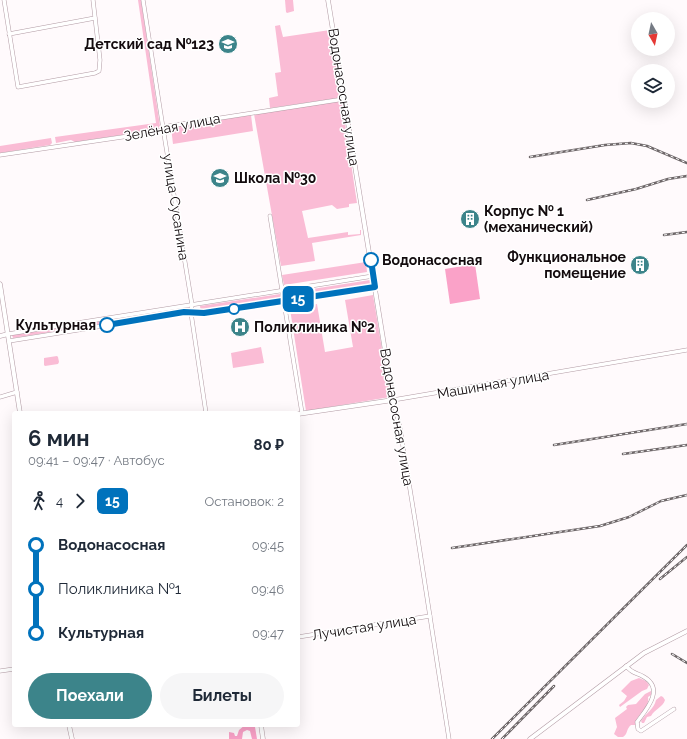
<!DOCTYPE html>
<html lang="ru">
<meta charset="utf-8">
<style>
body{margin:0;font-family:Raleway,sans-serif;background:#f6f6f7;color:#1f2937;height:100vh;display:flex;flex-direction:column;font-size:15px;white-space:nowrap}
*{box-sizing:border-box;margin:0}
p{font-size:13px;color:#747a83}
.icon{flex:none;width:22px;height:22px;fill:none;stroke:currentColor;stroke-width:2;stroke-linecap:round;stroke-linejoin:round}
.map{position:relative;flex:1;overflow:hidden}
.drawer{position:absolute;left:12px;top:411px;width:288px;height:316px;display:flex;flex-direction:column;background:#fff;border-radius:4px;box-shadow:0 4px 16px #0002}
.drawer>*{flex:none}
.badge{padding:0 8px;border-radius:6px;font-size:14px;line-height:26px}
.needle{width:26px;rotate:171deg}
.controls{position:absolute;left:631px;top:12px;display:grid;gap:8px}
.controls a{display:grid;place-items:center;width:44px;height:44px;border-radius:50%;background:#fff;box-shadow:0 4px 16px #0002;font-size:20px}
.map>.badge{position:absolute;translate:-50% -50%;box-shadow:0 0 0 2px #fff}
.legs{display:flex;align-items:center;gap:6px;height:44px;padding:0 16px;font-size:13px}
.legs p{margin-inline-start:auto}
.head{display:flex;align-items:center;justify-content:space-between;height:68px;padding:0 16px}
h1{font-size:22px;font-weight:700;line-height:30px}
.primary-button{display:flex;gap:8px;margin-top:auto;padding:8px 16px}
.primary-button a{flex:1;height:46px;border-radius:24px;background:#3c848a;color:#fff;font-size:16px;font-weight:700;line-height:46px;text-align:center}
.primary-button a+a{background:#f6f6f7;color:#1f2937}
ul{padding:0 16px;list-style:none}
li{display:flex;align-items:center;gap:14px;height:44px;font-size:15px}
li i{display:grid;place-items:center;width:6px;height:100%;margin:0 5px;background:currentColor}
li i::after{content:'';width:10px;height:10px;margin:-5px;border:3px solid;border-radius:50%;background:#fff}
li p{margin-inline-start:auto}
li:first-child i{background:linear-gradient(#0000 50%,currentColor 0)}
li:last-child i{background:linear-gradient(currentColor 50%,#0000 0)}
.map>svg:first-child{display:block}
.green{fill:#fabcd5}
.forest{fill:#faa2c8}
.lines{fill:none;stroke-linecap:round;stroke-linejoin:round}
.minor-casing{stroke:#b29ba4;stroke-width:4.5}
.tertiary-casing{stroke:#b29ba4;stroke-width:5}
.minor{stroke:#fff;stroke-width:3.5}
.tertiary{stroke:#fff;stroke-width:4}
.rail-casing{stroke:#6e6769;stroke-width:2.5}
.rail{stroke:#fff;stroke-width:1;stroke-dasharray:3;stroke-linecap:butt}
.line-1-casing{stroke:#fff;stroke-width:9}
.line-1{stroke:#0072bc;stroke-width:6}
.stop-1-dot{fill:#fff;stroke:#0072bc;stroke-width:2}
.labels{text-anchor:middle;stroke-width:3;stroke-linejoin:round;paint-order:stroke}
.poi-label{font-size:14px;font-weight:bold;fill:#130b0e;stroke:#fff;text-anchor:start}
.street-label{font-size:14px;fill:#130b0e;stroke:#fff}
.stop-label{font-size:14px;font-weight:bold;fill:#130b0e;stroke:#fff;text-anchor:start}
</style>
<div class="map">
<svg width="687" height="739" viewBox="0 0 687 739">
<rect width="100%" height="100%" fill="#fffafc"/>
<g class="green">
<polygon points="138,0 141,0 160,126 158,129 155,130 75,142 71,140 56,143 55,137 156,123"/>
<polygon points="285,0 293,0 294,11 287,13 286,12"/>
<polygon points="280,25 283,37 330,30 332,32 342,96 339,98 270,108 269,98 278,96 275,73 281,72 275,26"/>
<polygon points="339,101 342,103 357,203 349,204 349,207 337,209 332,205 302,211 308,238 348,232 348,235 360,234 360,230 361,230 361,235 312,243 315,261 281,266 254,114"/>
<polygon points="251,115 253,131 173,144 171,127"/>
<polygon points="51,138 52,143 50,145 0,153 0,146"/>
<polygon points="366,262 367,272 284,285 282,275"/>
<polygon points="370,280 371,285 288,298 287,293"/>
<polygon points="280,294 281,299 201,311 200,306"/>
<polygon points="373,295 390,397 306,411 290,309 317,304 325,352 353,347 345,300"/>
<polygon points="189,307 190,308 189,310 13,338 12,335"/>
<polygon points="261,347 264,363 233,368 231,353"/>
<polygon points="57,356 58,357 59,362 58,364 45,366 44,365 44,358"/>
<polygon points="639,678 646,681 649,685 647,689 642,691 620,707 619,705 624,701 627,696 621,691 631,681"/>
<path d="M651,691V695L648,697C650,708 637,713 635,725H631C626,729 628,734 623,737H618L614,734L617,727L615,718L627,709L626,707L628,705L636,704L645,694Z"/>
<path d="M661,696L663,697L665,700C663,707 655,709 651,716L647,717L644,723H642L641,721C646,713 654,709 656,700Z"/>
</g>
<g class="forest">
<polygon points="475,264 480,299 450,304 445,269"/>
<polygon points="245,725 254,725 255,727 257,739 252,739 250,731 247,730 243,732 242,739 229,739 229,732 234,733 235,736 237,736 239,730"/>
</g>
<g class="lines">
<defs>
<g id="minor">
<polyline points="4,0 18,87 95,73 99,71 100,60 93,0"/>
<polyline points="143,0 163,128 192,305 191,313 206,413"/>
<polyline points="9,34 95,18"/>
<polyline points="0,155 156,132 169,126 344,99"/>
<polyline points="270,216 302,413"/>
<polyline points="8,334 373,276"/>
<polyline points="9,341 184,313 204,313 375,287"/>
<polyline points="0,397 17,392"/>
<polyline points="298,637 430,616"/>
<path d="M626,666C634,675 636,672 644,677C665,689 646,710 637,722L638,729L641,731L674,709"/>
<polyline points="0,671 14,669"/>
<polyline points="449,739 415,520 400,428 393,400 687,350"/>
</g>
<g id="tertiary">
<polyline points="0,284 20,413"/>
<polyline points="0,336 8,334"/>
<polyline points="298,414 393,400 328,0"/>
<polyline points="69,725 72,739"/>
<polyline points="261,725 263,739"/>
<polyline points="530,739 644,653 687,631"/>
</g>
</defs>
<use href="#minor" class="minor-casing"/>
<use href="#tertiary" class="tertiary-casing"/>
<use href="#minor" class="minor"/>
<use href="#tertiary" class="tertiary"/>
<defs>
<g id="rail">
<polyline points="530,157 605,145 631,143 647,146 687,163"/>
<polyline points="587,200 636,189 668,179 687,176"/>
<polyline points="664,235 687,232"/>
<polyline points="554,445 687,424"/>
<polyline points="623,454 687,445"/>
<polyline points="452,548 600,526 629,517 661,501 687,495"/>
<polyline points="660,579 687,557"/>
<polyline points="672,654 687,663"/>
<polyline points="492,739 687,545"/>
<polyline points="502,739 554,686"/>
</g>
</defs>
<use href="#rail" class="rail-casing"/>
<use href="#rail" class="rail"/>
</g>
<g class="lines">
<defs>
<polyline id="line-1" points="107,325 184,312 204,313 375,287 371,260"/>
</defs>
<use href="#line-1" class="line-1-casing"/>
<use href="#line-1" class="line-1"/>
</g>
<defs>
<symbol id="school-disc" viewBox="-11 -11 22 22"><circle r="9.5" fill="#3c848a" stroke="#fff"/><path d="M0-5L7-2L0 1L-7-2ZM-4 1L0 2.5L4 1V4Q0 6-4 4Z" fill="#fff"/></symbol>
<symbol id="building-disc" viewBox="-11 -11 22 22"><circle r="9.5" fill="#3c848a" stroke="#fff"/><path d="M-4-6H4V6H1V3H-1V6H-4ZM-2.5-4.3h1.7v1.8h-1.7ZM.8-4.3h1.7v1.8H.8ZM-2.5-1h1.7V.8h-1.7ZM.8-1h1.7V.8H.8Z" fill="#fff"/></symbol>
<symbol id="hospital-disc" viewBox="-11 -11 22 22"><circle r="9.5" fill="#3c848a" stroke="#fff"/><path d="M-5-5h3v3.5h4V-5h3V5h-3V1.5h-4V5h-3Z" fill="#fff"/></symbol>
</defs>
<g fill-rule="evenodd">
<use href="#school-disc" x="217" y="33" width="22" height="22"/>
<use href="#school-disc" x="209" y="167" width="22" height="22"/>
<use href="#building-disc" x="459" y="208" width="22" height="22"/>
<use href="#building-disc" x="629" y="254" width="22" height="22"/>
<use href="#hospital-disc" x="229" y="316" width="22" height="22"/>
</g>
<g class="stop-1-dot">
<circle cx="371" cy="260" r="7"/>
<circle cx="234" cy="309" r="5"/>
<circle cx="107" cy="325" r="7"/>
</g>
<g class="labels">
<g class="poi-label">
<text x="214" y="49" text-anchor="end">Детский сад №123</text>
<text x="234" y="183">Школа №30</text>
<text x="484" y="216">Корпус № 1<tspan x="484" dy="16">(механический)</tspan></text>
<text x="626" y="262" text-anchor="end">Функциональное<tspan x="626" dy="16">помещение</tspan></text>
<text x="254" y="332">Поликлиника №2</text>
</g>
<g class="street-label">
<text transform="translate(344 97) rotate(81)" y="5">Водонасосная улица</text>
<text transform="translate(172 127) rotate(-11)" y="5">Зелёная улица</text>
<text transform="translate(176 207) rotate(81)" y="5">улица Сусанина</text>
<text transform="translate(493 384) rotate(-10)" y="5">Машинная улица</text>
<text transform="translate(397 417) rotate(80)" y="5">Водонасосная улица</text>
<text transform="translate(364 627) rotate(-9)" y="5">Лучистая улица</text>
</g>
<g class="stop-label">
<text x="382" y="265">Водонасосная</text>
<text x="96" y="330" text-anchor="end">Культурная</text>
</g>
</g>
</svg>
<div class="controls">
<a><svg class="needle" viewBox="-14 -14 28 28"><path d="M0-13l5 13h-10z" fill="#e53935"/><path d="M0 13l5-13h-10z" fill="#747a83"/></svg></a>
<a><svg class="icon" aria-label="layers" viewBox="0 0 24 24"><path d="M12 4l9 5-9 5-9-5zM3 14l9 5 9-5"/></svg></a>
</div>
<b class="badge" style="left:298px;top:299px;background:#0072bc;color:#fff">15</b>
<section class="drawer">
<div class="head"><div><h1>6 мин</h1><p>09:41 – 09:47 · Автобус</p></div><b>80 ₽</b></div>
<div class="legs"><svg class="icon" aria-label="walk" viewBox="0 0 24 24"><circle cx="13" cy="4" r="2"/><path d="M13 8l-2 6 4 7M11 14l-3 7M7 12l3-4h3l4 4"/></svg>4<svg class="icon" aria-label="forward" viewBox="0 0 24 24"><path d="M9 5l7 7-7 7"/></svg><b class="badge" style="background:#0072bc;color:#fff">15</b><p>Остановок: 2</p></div>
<ul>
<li><i style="color:#0072bc"></i><b>Водонасосная</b><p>09:45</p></li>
<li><i style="color:#0072bc"></i><span>Поликлиника №1</span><p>09:46</p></li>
<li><i style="color:#0072bc"></i><b>Культурная</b><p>09:47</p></li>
</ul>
<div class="primary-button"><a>Поехали</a><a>Билеты</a></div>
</section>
</div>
